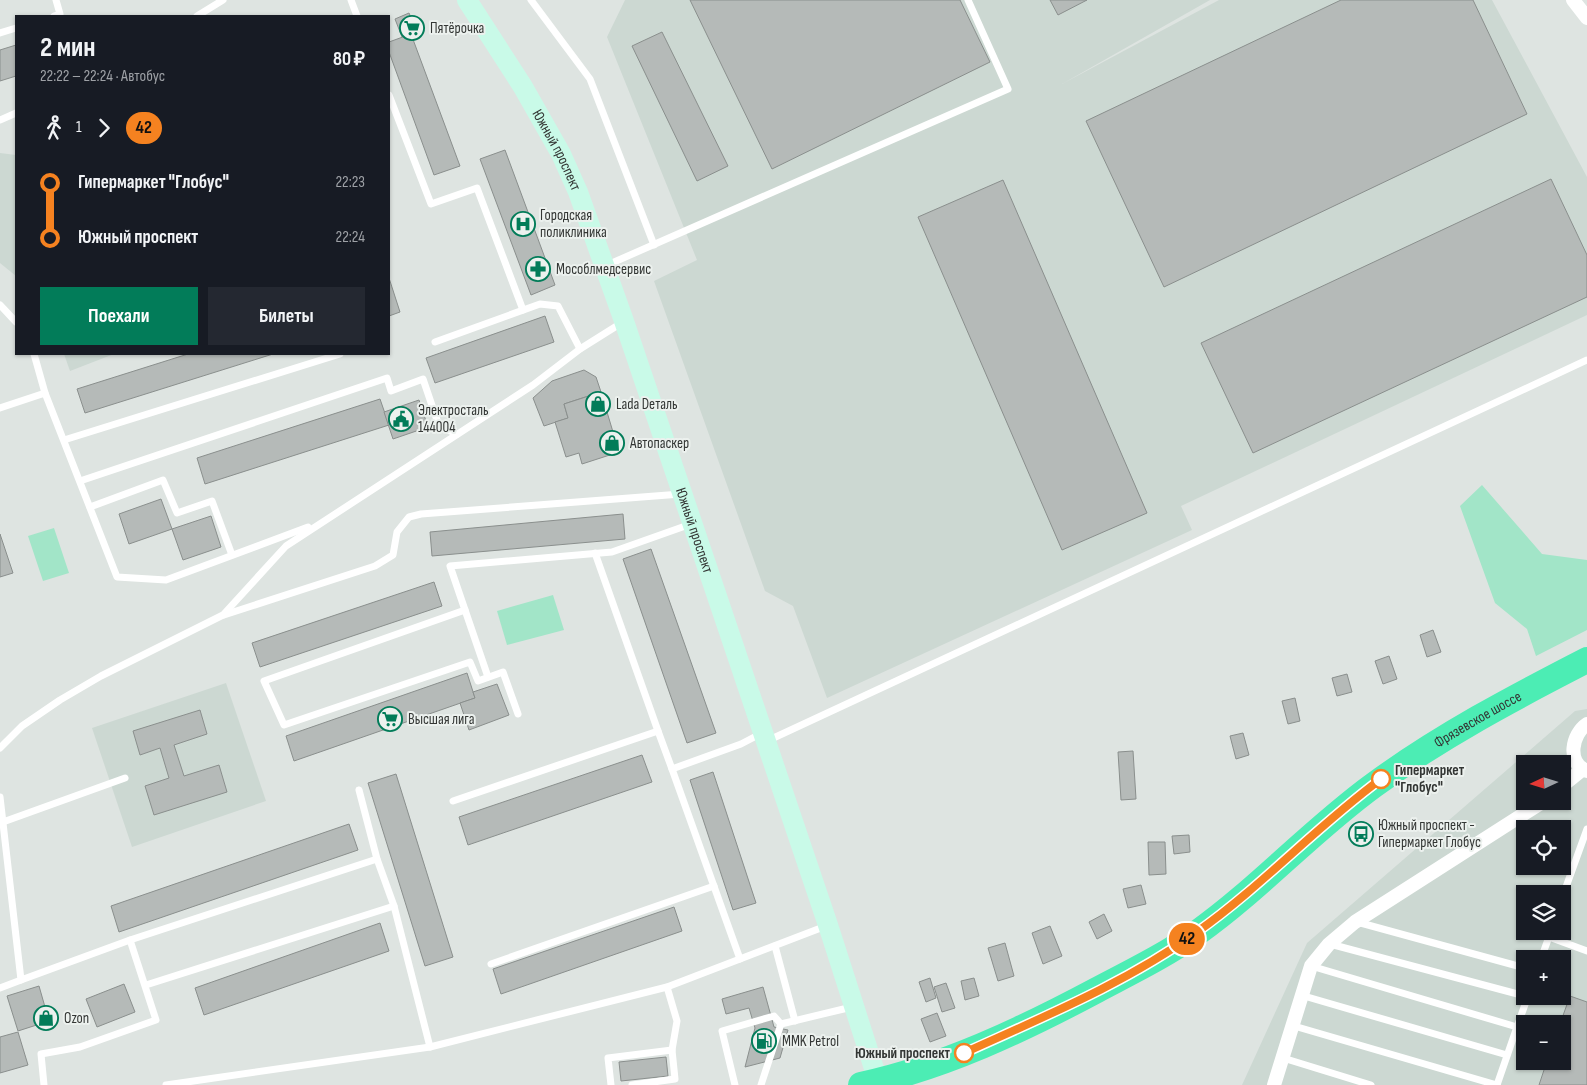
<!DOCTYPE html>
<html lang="ru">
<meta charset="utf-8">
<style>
body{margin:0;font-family:"Sofia Sans Condensed",sans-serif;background:#242831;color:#f1f3f6;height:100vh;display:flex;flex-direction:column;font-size:19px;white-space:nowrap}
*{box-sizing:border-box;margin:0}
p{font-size:16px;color:#9ea1a6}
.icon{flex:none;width:28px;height:28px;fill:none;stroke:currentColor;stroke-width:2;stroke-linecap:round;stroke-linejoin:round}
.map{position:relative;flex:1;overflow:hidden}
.panel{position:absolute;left:15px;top:15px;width:375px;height:340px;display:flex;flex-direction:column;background:#171b24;border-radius:0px;box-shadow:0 1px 4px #0004}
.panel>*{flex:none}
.badge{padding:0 10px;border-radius:16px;font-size:18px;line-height:32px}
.needle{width:32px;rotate:266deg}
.fabs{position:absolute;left:1516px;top:755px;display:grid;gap:10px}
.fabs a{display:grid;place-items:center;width:55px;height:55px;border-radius:0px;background:#171b24;box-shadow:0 1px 4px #0004;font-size:25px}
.map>.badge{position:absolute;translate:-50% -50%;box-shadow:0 0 0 2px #fff}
.legs{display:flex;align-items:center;gap:8px;height:55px;padding:0 25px;font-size:16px}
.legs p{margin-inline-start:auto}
.head{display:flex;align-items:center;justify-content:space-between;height:85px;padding:0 25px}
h1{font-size:28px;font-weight:700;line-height:38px}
.button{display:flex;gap:10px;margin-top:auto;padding:10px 25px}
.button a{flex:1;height:58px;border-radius:0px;background:#027c59;color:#fff;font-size:20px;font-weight:700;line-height:58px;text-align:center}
.button a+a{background:#242831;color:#f1f3f6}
ul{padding:0 25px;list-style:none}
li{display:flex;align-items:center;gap:18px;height:55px;font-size:19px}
li i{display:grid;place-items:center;width:8px;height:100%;margin:0 6px;background:currentColor}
li i::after{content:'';width:12px;height:12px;margin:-6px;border:4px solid;border-radius:50%;background:#171b24}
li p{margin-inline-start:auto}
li:first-child i{background:linear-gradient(#0000 50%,currentColor 0)}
li:last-child i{background:linear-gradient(currentColor 50%,#0000 0)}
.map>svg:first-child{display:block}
.built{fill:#ccd8d2;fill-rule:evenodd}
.green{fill:#a2e5c8}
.building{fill:#b5bab8;stroke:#8a8f8d}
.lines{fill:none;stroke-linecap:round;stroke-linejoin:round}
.lane{stroke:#fff;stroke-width:7}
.street{stroke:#fff;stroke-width:14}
.secondary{stroke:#c9fae8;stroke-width:20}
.highway{stroke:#4cedb4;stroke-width:26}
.line-1-casing{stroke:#fff;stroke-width:11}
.line-1{stroke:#f58220;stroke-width:8}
.stop-1-dot{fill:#fff;stroke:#f58220;stroke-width:2.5}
.labels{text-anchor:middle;stroke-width:4;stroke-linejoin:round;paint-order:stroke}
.poi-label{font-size:15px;fill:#333634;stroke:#ecf1ee;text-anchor:start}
.street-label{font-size:15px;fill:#333634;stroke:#ecf1ee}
.stop-label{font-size:15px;font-weight:bold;fill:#333634;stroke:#ecf1ee;text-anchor:start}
</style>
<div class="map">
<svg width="1587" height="1085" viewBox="0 0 1587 1085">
<rect width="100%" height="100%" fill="#dee4e1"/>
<g class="built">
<polygon points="625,0 1210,0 1062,84 1219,0 1492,0 1587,177 1587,315 1181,506 1192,530 827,698 793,606 765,591 654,281 697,260 607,37"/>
<polygon points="0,153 16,155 16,276 0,263"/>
<polygon points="64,354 114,354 70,371"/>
<polygon points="226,683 266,801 132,847 92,728"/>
<path d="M1587,709V1085H1242L1307,943L1575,711ZM1525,764H1562V801H1525ZM1525,829H1562V866H1525ZM1525,894H1562V931H1525ZM1525,959H1562V996H1525ZM1525,1024H1562V1061H1525Z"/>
</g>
<g class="green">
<polygon points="1482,485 1542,554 1587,560 1587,630 1536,656 1527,629 1495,603 1460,506"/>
<polygon points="54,528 69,573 43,581 28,536"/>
<polygon points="553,595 564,630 507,645 497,611"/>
</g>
<g class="building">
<polygon points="690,0 960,0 990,62 772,169"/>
<polygon points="1050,0 1087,0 1058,15"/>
<polygon points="1341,0 1473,0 1527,114 1164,287 1086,121"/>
<polygon points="409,13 417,31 402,37 395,19"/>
<polygon points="662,32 728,166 697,181 632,46"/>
<polygon points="411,34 460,166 434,175 389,52 389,42"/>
<polygon points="16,45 16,76 0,81 0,50"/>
<polygon points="505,150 555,285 531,295 480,159"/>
<polygon points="1551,179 1587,255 1587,297 1253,453 1201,343"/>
<polygon points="1003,180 1147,513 1062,550 918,217"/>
<polygon points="389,278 400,312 389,316"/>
<polygon points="545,316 554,342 435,383 426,358"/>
<polygon points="188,354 273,354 85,413 77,389"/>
<polygon points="584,370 596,377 601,392 564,404 568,418 544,426 533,398 552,381"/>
<polygon points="601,392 619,452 582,464 579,453 566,457 555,422 568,418 564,404"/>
<polygon points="380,399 389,425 205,484 197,458"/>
<polygon points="419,400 428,427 393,439 384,412"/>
<polygon points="161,499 172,529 129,544 119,514"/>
<polygon points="623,514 625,539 432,556 430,532"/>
<polygon points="211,516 221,547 183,560 172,529"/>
<polygon points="0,534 13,573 0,577"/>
<polygon points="651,549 716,733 687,743 623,559"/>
<polygon points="434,582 442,606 260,667 252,643"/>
<polygon points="1433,630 1441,652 1427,657 1420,635"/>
<polygon points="1389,656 1397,679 1383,684 1375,661"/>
<polygon points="467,673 475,698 294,761 286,736"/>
<polygon points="1347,674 1352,692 1337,696 1332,678"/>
<polygon points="497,684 509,715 469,730 460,703 475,698 473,692"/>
<polygon points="1295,698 1300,721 1288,724 1282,701"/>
<polygon points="200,710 207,734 174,745 184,776 219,765 227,792 154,815 145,786 169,778 160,748 140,755 133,731"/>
<polygon points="1243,733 1249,755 1236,759 1230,736"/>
<polygon points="1133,751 1136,799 1121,800 1118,752"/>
<polygon points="642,755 652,782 468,845 459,817"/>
<polygon points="713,772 756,903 733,910 690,780"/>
<polygon points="396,774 453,957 425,966 368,783"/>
<polygon points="349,824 358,850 119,932 111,906"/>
<polygon points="1189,835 1190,852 1174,854 1172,836"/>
<polygon points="1148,842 1165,842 1166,874 1149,875"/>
<polygon points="1141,885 1146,904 1128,908 1123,889"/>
<polygon points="674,907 682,931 501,994 493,969"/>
<polygon points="1104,914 1112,931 1097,939 1089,922"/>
<polygon points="380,923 389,951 204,1015 195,988"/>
<polygon points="1050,926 1062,956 1043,964 1032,933"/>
<polygon points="1005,943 1014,976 998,981 988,948"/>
<polygon points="930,978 936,998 926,1002 919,982"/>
<polygon points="974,978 979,996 965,1000 961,981"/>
<polygon points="946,983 955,1008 942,1012 934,987"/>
<polygon points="124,984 135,1012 97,1027 86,999"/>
<polygon points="39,986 49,1021 18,1031 7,996"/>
<polygon points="763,987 774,1027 788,1030 780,1058 745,1067 755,1028 749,1008 726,1014 722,999"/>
<polygon points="1570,996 1587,1002 1587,1085 1539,1085 1547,1061 1562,1061 1562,1024 1560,1024"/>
<polygon points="937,1013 946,1036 930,1042 921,1019"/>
<polygon points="18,1032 28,1065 0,1073 0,1037"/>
<polygon points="666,1057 668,1076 621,1081 619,1062"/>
</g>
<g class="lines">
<g class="lane">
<polyline points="351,0 357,16"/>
<polyline points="531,0 590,79 654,245"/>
<polyline points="54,16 60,14 56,0"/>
<polyline points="197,16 223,0"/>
<polyline points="0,33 16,28"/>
<polyline points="389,95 431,204 477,188 523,310"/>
<polyline points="0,120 16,113"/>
<polyline points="605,266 1008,89 968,0"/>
<polyline points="0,305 16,322"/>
<polyline points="435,342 540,304 558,306 580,349"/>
<polyline points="34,354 45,393"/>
<polyline points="0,408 45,393 117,577 166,580 308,527"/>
<polyline points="64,440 340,354"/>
<polyline points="80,481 387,378 391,391 423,379 439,426 457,434"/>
<polyline points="90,507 163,480 177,513 212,501 232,555"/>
<polyline points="595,553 658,731"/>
<polyline points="465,610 488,677"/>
<polyline points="224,615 375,566 393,555 397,532 409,517 421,514 681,494"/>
<polyline points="518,714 503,672 478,681 470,662 284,725 264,681 465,610 450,566 612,552 691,524"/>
<polyline points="767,741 1587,360"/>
<polyline points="0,748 22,726 60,700 101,676 223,615 286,546 533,385 580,349 623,322"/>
<polyline points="672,769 740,959"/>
<polyline points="359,790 377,859 394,906 430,1047"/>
<polyline points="0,797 21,980 0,988"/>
<polyline points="453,801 658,731 672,769 741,744 762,733"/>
<polyline points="3,822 125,778"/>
<polyline points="1562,898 1587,829"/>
<polyline points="1357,922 1525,968"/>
<polyline points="1549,937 1587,951"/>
<polyline points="1330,944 1525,996"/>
<polyline points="775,946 795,1021"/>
<polyline points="1541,959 1551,931"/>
<polyline points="491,964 714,886"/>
<polyline points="1311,966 1517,1027 1497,1085"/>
<polyline points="21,980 130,940 377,859"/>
<polyline points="146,985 394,906"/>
<polyline points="1304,996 1507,1055"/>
<polyline points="1294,1026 1497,1085"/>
<polyline points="1517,1027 1528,996"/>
<polyline points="1283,1058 1371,1085"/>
<polyline points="44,1085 41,1054 80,1047 156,1020 130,940"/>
<polyline points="166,1085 430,1047 667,987 826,926"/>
<polyline points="611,1085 608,1058 672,1050"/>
<polyline points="632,1085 675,1079 672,1050 677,1021 667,987"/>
<polyline points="735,1085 722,1031 774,1016 781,1024"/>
<polyline points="761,1085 781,1024 852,1007"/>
</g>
<g class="street">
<polyline points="1573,0 1587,18"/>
<path d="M1587,724C1572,734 1566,763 1587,771"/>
<polyline points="1562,786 1583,769"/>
<polyline points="1274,1085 1311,966 1329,944 1355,922 1544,801"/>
</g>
<path class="secondary" id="s1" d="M467,0L523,87L561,154L578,192L624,321L828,925L878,1081"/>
<path class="highway" id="s2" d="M861,1085C944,1067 1022,1030 1097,990C1131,972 1166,955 1197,933C1260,888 1312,830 1374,785C1441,736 1513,698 1587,660"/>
</g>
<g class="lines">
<defs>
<path id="line-1" d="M964,1053C1043,1017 1126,983 1197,932C1262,886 1317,826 1381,779"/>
</defs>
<use href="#line-1" class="line-1-casing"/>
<use href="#line-1" class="line-1"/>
</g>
<defs>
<symbol id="supermarket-ring" viewBox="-11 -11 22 22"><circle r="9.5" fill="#ecf1ee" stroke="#027c59" stroke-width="1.5"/><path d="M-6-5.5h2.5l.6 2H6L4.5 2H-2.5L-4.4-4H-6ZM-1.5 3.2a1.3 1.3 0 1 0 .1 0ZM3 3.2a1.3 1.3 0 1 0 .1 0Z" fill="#027c59"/></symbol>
<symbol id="hospital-ring" viewBox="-11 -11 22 22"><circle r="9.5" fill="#ecf1ee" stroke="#027c59" stroke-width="1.5"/><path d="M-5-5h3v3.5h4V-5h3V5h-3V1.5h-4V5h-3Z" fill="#027c59"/></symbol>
<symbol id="pharmacy-ring" viewBox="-11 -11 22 22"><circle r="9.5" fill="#ecf1ee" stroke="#027c59" stroke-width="1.5"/><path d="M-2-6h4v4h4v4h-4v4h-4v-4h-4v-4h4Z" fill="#027c59"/></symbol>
<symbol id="shop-ring" viewBox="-11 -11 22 22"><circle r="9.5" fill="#ecf1ee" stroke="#027c59" stroke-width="1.5"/><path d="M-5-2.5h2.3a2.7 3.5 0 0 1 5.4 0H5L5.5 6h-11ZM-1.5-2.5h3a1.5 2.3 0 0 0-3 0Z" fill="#027c59"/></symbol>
<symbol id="civic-ring" viewBox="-11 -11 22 22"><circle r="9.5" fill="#ecf1ee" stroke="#027c59" stroke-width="1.5"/><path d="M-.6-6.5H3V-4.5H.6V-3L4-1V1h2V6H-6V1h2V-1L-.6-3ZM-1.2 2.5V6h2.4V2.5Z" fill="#027c59"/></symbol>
<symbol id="bus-ring" viewBox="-11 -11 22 22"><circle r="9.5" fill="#ecf1ee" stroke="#027c59" stroke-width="1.5"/><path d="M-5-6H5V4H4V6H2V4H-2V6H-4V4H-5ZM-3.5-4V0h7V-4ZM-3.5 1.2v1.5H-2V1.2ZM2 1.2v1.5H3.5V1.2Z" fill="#027c59"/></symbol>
<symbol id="fuel-ring" viewBox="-11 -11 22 22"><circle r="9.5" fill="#ecf1ee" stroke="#027c59" stroke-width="1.5"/><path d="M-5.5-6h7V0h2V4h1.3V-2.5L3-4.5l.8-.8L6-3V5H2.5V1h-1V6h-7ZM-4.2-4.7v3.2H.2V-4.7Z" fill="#027c59"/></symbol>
</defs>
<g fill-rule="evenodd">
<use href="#supermarket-ring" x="398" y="14" width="28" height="28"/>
<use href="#hospital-ring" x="509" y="210" width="28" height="28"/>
<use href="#pharmacy-ring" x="524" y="255" width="28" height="28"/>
<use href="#shop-ring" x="584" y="390" width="28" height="28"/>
<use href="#civic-ring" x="387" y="405" width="28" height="28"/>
<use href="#shop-ring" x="598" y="429" width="28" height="28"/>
<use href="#supermarket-ring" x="376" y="705" width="28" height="28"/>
<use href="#bus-ring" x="1347" y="820" width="28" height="28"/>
<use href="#shop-ring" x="32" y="1004" width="28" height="28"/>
<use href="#fuel-ring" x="750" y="1027" width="28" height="28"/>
</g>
<g class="stop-1-dot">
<circle cx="1381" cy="779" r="9"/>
<circle cx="964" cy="1053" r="9"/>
</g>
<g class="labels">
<g class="poi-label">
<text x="430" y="33">Пятёрочка</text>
<text x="540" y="220">Городская<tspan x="540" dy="17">поликлиника</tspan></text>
<text x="556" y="274">Мособлмедсервис</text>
<text x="616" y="409">Lada Dеталь</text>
<text x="418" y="415">Электросталь<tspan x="418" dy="17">144004</tspan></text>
<text x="630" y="448">Автопаскер</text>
<text x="408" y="724">Высшая лига</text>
<text x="1378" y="830">Южный проспект -<tspan x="1378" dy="17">Гипермаркет Глобус</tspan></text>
<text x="64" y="1023">Ozon</text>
<text x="782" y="1046">MMK Petrol</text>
</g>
<g class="street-label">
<text dy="5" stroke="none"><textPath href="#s1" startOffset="175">Южный проспект</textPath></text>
<text dy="5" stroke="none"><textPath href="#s1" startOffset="580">Южный проспект</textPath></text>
<text dy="5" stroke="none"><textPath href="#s2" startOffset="724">Фрязевское шоссе</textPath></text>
</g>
<g class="stop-label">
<text x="1395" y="775">Гипермаркет<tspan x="1395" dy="17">"Глобус"</tspan></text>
<text x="950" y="1058" text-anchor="end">Южный проспект</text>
</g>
</g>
</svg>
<div class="fabs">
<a><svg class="needle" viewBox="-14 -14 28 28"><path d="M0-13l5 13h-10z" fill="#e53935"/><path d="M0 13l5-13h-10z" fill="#9ea1a6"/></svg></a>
<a><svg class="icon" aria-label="locate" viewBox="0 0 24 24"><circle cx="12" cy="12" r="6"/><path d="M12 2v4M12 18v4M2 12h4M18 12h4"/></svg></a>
<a><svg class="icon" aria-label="layers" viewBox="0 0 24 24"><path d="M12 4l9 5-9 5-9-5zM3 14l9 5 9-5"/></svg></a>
<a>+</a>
<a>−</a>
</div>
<b class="badge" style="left:1187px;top:939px;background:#f58220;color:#111">42</b>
<section class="panel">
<div class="head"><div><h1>2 мин</h1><p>22:22 – 22:24 · Автобус</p></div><b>80 ₽</b></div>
<div class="legs"><svg class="icon" aria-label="walk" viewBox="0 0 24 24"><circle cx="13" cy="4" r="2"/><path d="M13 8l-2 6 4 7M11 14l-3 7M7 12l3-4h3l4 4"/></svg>1<svg class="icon" aria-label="forward" viewBox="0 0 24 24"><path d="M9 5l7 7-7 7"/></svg><b class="badge" style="background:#f58220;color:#111">42</b></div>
<ul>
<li><i style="color:#f58220"></i><b>Гипермаркет &quot;Глобус&quot;</b><p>22:23</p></li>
<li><i style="color:#f58220"></i><b>Южный проспект</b><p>22:24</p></li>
</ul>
<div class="button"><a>Поехали</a><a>Билеты</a></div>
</section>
</div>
